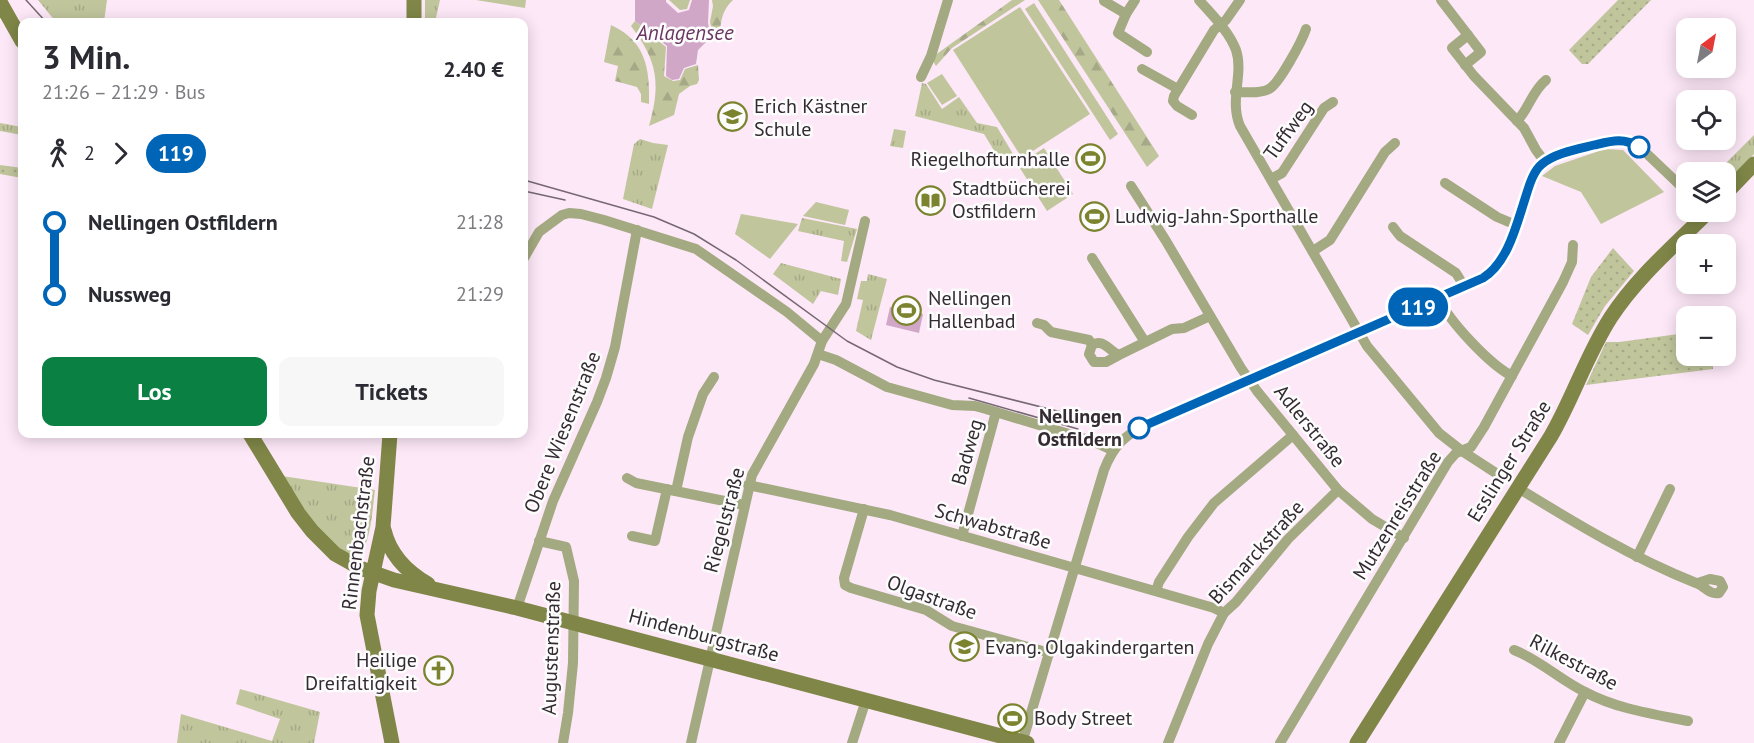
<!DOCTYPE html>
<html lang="de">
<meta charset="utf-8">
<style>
body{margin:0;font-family:"PT Sans",sans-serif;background:#f7f7f7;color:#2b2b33;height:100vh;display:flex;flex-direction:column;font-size:22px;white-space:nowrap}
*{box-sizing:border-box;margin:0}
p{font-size:20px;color:#7c7c81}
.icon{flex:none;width:33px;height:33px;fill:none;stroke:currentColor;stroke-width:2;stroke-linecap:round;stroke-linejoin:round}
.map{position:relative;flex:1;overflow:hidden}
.panel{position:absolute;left:18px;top:18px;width:510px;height:420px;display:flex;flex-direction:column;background:#fff;border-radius:12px;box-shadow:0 3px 15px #0003}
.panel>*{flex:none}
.badge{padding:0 12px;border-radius:20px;font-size:21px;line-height:39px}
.needle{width:39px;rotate:32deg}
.tools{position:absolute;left:1676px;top:18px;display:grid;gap:12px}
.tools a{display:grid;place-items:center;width:60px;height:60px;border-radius:12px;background:#fff;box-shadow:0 3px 15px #0003;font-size:30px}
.map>.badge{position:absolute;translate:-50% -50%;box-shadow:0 0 0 3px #fff}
.legs{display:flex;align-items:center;gap:9px;height:66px;padding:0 24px;font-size:20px}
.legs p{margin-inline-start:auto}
.summary{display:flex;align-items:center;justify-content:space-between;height:102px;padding:0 24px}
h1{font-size:33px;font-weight:700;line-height:45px}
.action{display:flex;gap:12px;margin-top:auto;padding:12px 24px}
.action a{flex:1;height:69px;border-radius:12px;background:#0b8043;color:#fff;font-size:24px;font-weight:700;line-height:69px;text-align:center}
.action a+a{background:#f7f7f7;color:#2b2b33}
ul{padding:0 24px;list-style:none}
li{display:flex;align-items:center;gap:21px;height:72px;font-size:22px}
li i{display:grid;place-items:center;width:9px;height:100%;margin:0 8px;background:currentColor}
li i::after{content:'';width:15px;height:15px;margin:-8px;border:4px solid;border-radius:50%;background:#fff}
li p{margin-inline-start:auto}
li:first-child i{background:linear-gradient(#0000 50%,currentColor 0)}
li:last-child i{background:linear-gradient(currentColor 50%,#0000 0)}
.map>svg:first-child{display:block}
.grass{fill:url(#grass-tufts)}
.forest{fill:url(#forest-firs)}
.park{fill:#c0c59c}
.garden{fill:url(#garden-dots)}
.water{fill:#d1a7c8}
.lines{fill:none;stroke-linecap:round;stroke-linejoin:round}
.street{stroke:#a3a980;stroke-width:10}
.secondary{stroke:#7f8647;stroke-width:15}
.tram{stroke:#766873;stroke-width:1.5}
.line-1-casing{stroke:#fff;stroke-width:14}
.line-1{stroke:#0065b7;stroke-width:9}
.stop-1-dot{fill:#fff;stroke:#0065b7;stroke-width:3}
.labels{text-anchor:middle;stroke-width:5;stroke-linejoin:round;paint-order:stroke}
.poi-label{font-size:20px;fill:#342a32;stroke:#fcfcfc;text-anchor:start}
.street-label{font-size:20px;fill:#342a32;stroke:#fcfcfc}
.stop-label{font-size:20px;font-weight:bold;fill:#342a32;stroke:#fcfcfc;text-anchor:end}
.water-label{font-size:21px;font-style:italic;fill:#6a3561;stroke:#fcfcfc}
</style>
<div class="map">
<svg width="1754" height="743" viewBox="0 0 1754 743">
<defs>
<pattern id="grass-tufts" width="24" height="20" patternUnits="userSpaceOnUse" patternTransform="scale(1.5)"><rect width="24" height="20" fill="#c0c59c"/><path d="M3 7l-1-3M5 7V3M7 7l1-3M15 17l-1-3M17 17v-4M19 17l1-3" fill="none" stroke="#a6a987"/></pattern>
<pattern id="forest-firs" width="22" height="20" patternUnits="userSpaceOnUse" patternTransform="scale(1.5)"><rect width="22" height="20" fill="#c0c59c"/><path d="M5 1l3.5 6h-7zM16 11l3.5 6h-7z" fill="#a6a987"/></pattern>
<pattern id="garden-dots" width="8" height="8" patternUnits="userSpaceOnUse" patternTransform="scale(1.5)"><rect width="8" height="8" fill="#c0c59c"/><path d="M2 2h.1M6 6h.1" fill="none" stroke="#a6a987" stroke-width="1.8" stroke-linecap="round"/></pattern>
</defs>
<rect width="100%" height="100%" fill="#fde8f8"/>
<g class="grass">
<polygon points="38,0 107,0 104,22 56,22"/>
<polygon points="425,0 440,0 435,22 425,22"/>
<polygon points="922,83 926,84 942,109 959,97 977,123 997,127 1013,154 1001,162 984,134 915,116"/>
<polygon points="0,123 22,127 22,135 0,131"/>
<polygon points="894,129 906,131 903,148 890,146"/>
<polygon points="1754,135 1754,154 1725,184 1725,172 1717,172"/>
<polygon points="640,139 653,143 668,145 652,209 623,199 634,144"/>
<polygon points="802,218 857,229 847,262 841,261 844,241 798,231"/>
<polygon points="781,263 841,279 838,295 821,291 813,304 773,274"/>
<polygon points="868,274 887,279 871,340 856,331 863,300 857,299 861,281 867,281"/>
<path d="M282,476L375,490C373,504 371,540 362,550C339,573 291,490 282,476Z"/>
<polygon points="240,689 320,712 314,743 177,743 181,714 272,741 280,719 236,704"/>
</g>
<g class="forest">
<polygon points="669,0 690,0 687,9 680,10"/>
<path d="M712,0H733C723,9 721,19 720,32L713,35L710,22L713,6Z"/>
<polygon points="1012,0 1025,0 952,48 936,66 931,58"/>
<polygon points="1038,0 1059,0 1159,156 1147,167"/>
<path d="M635,21L666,47L664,76L673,81L680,80L685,69L698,65L699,80L697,84L690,86L679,94L674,115L649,126C661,85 658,61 631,26Z"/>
<path d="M611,25C646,41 650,69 649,104L641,102V94L637,87L615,81L618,66L604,62Z"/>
</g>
<g class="park">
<polygon points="476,0 526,0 525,8"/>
<polygon points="1034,3 1118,134 1110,140 1025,9"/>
<polygon points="1020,7 1090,114 1022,158 953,50"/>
<polygon points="942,74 957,96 942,105 927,83"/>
<polygon points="1044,148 1073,194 1047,211 1018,165"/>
<polygon points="1605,149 1623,150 1664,192 1601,224 1581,192 1542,176 1555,166"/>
<polygon points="816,202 849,210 845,225 803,216"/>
<polygon points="741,214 798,224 770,259 735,234"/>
</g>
<g class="garden">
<polygon points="1618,0 1651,0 1588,64 1582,64 1569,50"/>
<polygon points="0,165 22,168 22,178 0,174"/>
<polygon points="1613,248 1634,271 1605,306 1588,335 1572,324 1591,277"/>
<polygon points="1686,333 1686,356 1713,356 1713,369 1586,385 1606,342 1619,342"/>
</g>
<g class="water">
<polygon points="635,0 666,0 666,2 678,13 689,10 692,0 709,0 708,23 711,37 698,50 696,64 684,68 679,79 672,80 666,76 667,46 635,21"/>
<polygon points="890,307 923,314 919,333 886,325"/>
</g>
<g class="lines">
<g class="street">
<polyline points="1135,0 1126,14 1118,33 1147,52"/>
<path d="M1199,0C1212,15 1229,31 1236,50C1244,74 1229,100 1240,126L1367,346L1439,433L1462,451L1502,477"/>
<polyline points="1441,0 1481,52 1465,65"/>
<polyline points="1104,1 1126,14"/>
<polyline points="1468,35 1452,48 1474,76 1524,128 1536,150 1545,162"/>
<polyline points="1142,69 1178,89"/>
<polyline points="921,77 931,56 948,0"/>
<path d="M1235,92C1245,92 1260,94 1269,89C1279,84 1302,41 1306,29"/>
<polyline points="1192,115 1177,106 1173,101 1174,96 1214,30 1226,20 1240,0"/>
<path d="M1517,121C1529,109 1532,91 1546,80"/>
<polyline points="1271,179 1282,173 1324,108 1333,102"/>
<polyline points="1445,183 1497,217 1516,225"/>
<polyline points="1131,186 1166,241 1241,368 1257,391 1338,490 1372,519 1404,538"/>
<polyline points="1393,227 1400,236 1456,273 1464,286"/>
<polyline points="1313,251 1330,240 1385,152 1395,143"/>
<polyline points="524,258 539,232 562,215 569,213 581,214 604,220 696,249 787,312 822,341"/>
<polyline points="1092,258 1145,342"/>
<path d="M1438,298C1450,322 1489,364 1512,376"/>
<polyline points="1037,323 1044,325 1051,332 1089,340 1092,345"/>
<polyline points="818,354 836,360 887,387 952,405 975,406 986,409 1092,441 1112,450"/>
<path d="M1119,355L1106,362H1094L1089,354L1092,345C1103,338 1109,351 1119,355L1172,329L1184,328L1210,316"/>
<polyline points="627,478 636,483 744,505"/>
<polyline points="748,485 890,515 1214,608 1224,613"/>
<path d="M1518,488C1575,523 1633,558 1696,583C1705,586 1709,595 1719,593L1723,587L1720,581L1710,579L1698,583"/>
<polyline points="676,491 688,437 703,394 714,377"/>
<polyline points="864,509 844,578 845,585 851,588 926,610 952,626 1050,653"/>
<polyline points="632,536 655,541 667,489"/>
<polyline points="962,536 996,412"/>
<polyline points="539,541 566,547 574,581 573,663 568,713 563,743"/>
<polyline points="1637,557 1670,489"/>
<polyline points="1156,591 1159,582 1188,537 1214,503 1293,435"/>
<polyline points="517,608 553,501 597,402 606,378 615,347 637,230"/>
<path d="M1514,650C1540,660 1560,680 1585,692C1617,709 1653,714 1688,721"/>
<polyline points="691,743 752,475 814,364 822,341 846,304 865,221"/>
<polyline points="852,743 866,700"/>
<path d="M1022,743L1104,470C1114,444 1125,436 1149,422L1438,298L1489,274L1502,260L1537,169L1554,157L1610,142L1627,141L1644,151L1686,191"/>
<polyline points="1168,743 1208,644 1224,613 1236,602 1288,539 1338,490"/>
<polyline points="1280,743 1448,462 1456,453 1471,447 1484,427 1563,282 1572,262 1573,245"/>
<polyline points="1559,743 1585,692"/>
</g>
<g class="secondary">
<polyline points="414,0 414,22"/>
<polyline points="0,2 22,41"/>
<polyline points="1725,194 1754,164"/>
<polyline points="250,434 298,513 312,531 335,554 360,568 394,580 517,608 1027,743"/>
<polyline points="390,434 383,527 369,591 367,615 392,743"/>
<path d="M384,530C390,555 407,572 428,584"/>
<path d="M1357,743L1551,436C1573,398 1587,354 1611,317C1637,277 1675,245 1708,212"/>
</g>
<g class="tram">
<polyline points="26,0 46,22"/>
<polyline points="524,180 654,217 694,234 736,260 847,341 897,367 934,380 1081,417"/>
<polyline points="524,191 565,200"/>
<polyline points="969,398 1078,429"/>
</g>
</g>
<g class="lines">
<defs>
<path id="line-1" d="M1139,428L1483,278C1507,263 1516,227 1524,202C1528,190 1532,172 1542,164C1555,153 1578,149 1594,145C1611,141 1624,137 1639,147"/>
</defs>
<use href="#line-1" class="line-1-casing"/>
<use href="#line-1" class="line-1"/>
</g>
<defs>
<symbol id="school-ring" viewBox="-11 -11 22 22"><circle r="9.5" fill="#fcfcfc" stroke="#7b832e" stroke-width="1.5"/><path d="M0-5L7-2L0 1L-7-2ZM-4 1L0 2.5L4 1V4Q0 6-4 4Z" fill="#7b832e"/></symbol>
<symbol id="stadium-ring" viewBox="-11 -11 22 22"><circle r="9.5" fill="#fcfcfc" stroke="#7b832e" stroke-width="1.5"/><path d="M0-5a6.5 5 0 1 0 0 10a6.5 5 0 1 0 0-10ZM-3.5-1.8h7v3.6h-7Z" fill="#7b832e"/></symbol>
<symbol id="library-ring" viewBox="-11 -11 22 22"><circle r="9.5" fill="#fcfcfc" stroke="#7b832e" stroke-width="1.5"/><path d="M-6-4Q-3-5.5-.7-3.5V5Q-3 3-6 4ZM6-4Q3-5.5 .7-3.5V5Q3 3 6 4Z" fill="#7b832e"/></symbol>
<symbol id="church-ring" viewBox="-11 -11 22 22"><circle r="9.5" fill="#fcfcfc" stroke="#7b832e" stroke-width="1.5"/><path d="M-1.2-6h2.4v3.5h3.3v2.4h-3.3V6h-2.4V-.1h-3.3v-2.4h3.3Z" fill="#7b832e"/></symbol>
</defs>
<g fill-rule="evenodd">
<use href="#school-ring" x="716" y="100" width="33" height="33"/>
<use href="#stadium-ring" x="1074" y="142" width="33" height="33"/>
<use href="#library-ring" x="914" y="184" width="33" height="33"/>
<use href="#stadium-ring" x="1078" y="200" width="33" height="33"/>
<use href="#stadium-ring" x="890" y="294" width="33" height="33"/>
<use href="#school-ring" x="948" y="630" width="33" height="33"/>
<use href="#church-ring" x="422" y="654" width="33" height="33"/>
<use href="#stadium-ring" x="996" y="702" width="33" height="33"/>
</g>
<g class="stop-1-dot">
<circle cx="1639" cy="147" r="10"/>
<circle cx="1139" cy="428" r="10"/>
</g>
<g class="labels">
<g class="poi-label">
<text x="754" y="113">Erich Kästner<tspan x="754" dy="23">Schule</tspan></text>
<text x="1070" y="166" text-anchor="end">Riegelhofturnhalle</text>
<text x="952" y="195">Stadtbücherei<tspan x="952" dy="23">Ostfildern</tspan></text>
<text x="1115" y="223">Ludwig-Jahn-Sporthalle</text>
<text x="928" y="305">Nellingen<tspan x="928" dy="23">Hallenbad</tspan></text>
<text x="985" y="654">Evang. Olgakindergarten</text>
<text x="417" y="667" text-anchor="end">Heilige<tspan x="417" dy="23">Dreifaltigkeit</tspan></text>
<text x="1034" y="725">Body Street</text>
</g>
<g class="street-label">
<text transform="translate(1288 130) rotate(-54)" y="7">Tuffweg</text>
<text transform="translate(1310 426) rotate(51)" y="7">Adlerstraße</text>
<text transform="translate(562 432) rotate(-68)" y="7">Obere Wiesenstraße</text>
<text transform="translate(967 452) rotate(-74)" y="7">Badweg</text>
<text transform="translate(1509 461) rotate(-58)" y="7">Esslinger Straße</text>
<text transform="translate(1397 515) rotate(-58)" y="7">Mutzenreisstraße</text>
<text transform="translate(724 520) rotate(-75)" y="7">Riegelstraße</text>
<text transform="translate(993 526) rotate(16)" y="7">Schwabstraße</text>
<text transform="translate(358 533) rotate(-83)" y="7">Rinnenbachstraße</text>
<text transform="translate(1256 552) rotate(-48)" y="7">Bismarckstraße</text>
<text transform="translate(932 597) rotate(20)" y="7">Olgastraße</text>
<text transform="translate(704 635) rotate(15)" y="7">Hindenburgstraße</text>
<text transform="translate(551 648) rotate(-88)" y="7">Augustenstraße</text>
<text transform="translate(1574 662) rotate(28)" y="7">Rilkestraße</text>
</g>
<g class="stop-label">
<text x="1122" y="423">Nellingen<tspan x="1122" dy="23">Ostfildern</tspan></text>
</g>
<g class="water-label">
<text x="685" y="40">Anlagensee</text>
</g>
</g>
</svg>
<div class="tools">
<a><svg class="needle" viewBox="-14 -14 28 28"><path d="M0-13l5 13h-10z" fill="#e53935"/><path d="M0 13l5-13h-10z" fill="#7c7c81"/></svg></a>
<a><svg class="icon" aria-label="locate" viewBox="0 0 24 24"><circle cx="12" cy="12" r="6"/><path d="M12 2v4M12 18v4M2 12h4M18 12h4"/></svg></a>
<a><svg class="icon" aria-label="layers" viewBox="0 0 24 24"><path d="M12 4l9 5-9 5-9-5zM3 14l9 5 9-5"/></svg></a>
<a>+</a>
<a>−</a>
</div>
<b class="badge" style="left:1418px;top:307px;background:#0065b7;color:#fff">119</b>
<section class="panel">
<div class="summary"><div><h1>3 Min.</h1><p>21:26 – 21:29 · Bus</p></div><b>2.40 €</b></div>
<div class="legs"><svg class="icon" aria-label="walk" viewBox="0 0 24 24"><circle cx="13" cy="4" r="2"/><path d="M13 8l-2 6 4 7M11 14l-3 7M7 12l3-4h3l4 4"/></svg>2<svg class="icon" aria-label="forward" viewBox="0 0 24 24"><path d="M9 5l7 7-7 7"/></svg><b class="badge" style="background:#0065b7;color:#fff">119</b></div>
<ul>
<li><i style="color:#0065b7"></i><b>Nellingen Ostfildern</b><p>21:28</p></li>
<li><i style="color:#0065b7"></i><b>Nussweg</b><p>21:29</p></li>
</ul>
<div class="action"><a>Los</a><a>Tickets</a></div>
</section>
</div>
